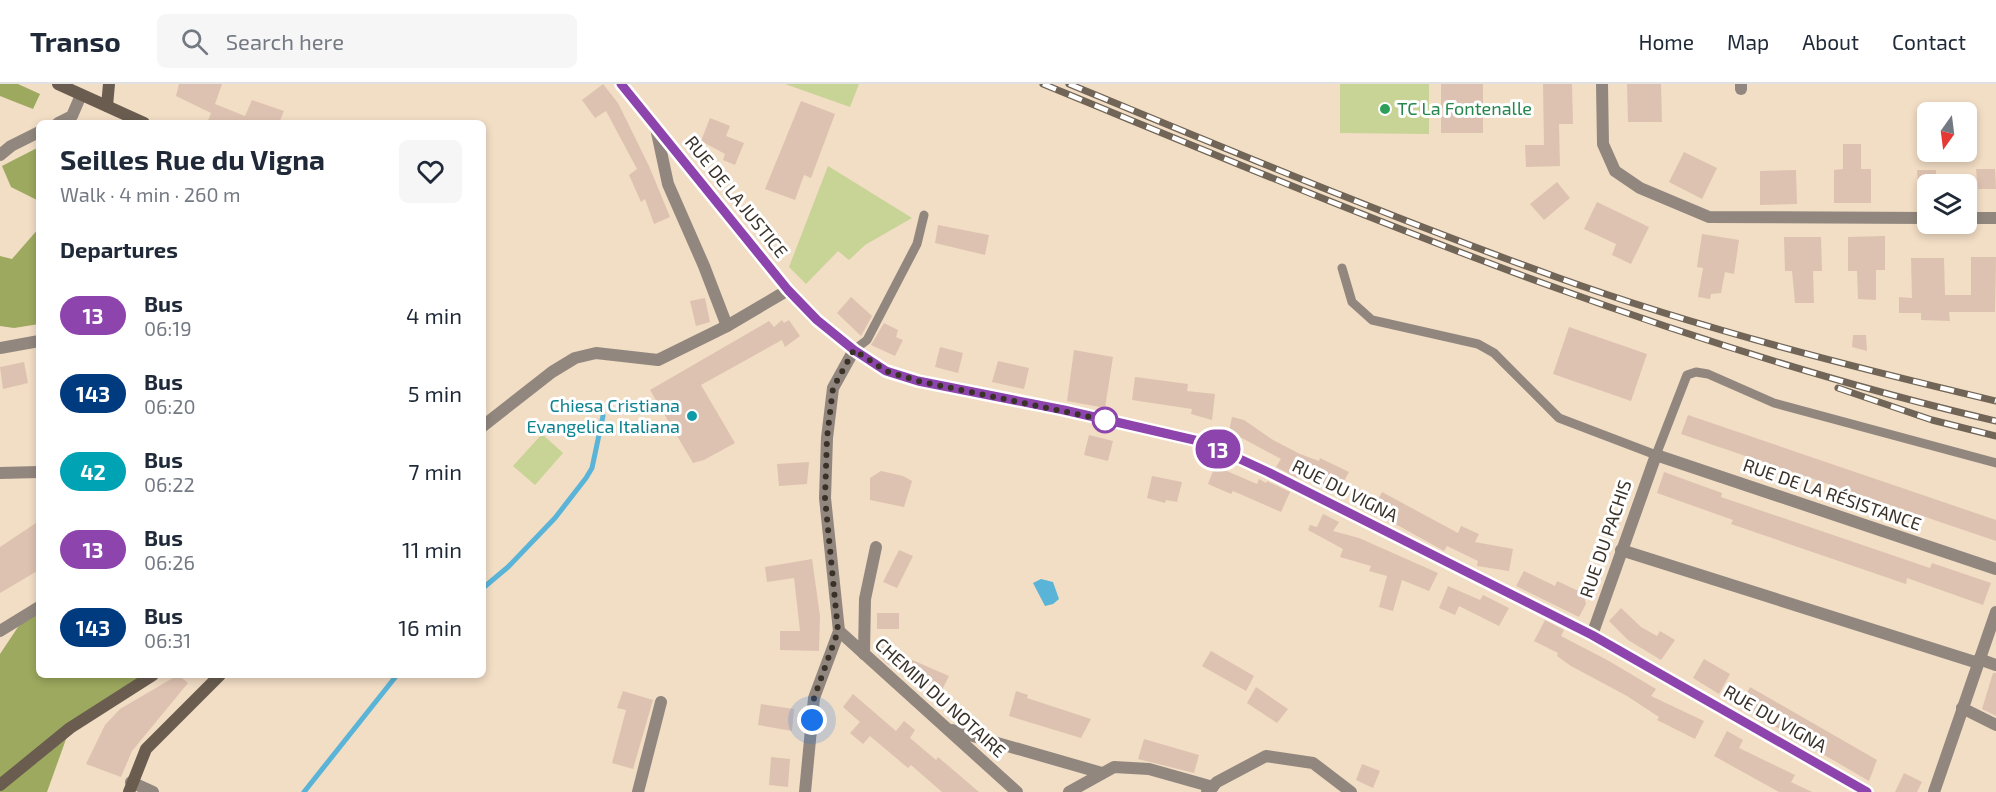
<!DOCTYPE html>
<meta charset="utf-8">
<style>
body{margin:0;font-family:"Exo 2",sans-serif;background:#f6f6f7;color:#1f2937;height:100vh;display:flex;flex-direction:column;font-size:22px;white-space:nowrap}
*{box-sizing:border-box;margin:0}
p{font-size:20px;color:#747a83}
.icon{flex:none;width:33px;height:33px;fill:none;stroke:currentColor;stroke-width:2;stroke-linecap:round;stroke-linejoin:round}
.map{position:relative;flex:1;overflow:hidden}
.details{position:absolute;left:36px;top:36px;width:450px;height:558px;display:flex;flex-direction:column;background:#fff;border-radius:9px;box-shadow:0 3px 9px #0003}
.details>*{flex:none}
.badge{padding:0 12px;border-radius:20px;font-size:21px;line-height:39px}
.needle{width:39px;rotate:194deg}
.buttons{position:absolute;left:1917px;top:18px;display:grid;gap:12px}
.buttons a{display:grid;place-items:center;width:60px;height:60px;border-radius:9px;background:#fff;box-shadow:0 3px 9px #0003;font-size:30px}
.you{position:absolute;width:30px;height:30px;margin:-15px;border:4px solid #fff;border-radius:50%;background:#1a73e8;box-shadow:0 0 0 9px #1a73e833}
.map>.badge{position:absolute;translate:-50% -50%;box-shadow:0 0 0 3px #fff}
h2{padding:0 24px;font-size:22px;line-height:54px}
.round{display:grid;place-items:center;flex:none;width:63px;height:63px;border-radius:9px;background:#f6f6f7}
.head{display:flex;align-items:center;justify-content:space-between;height:102px;padding:0 24px}
h1{font-size:28px;font-weight:700;line-height:45px}
ul{padding:0;list-style:none}
li{display:flex;align-items:center;gap:18px;height:78px;padding:0 24px}
li div{flex:1}
li b{display:block;font-size:22px}
li em{font-style:normal}
li .badge{min-width:66px;font-weight:700;text-align:center}
header{display:flex;align-items:center;gap:36px;box-sizing:border-box;height:84px;padding:0 30px;background:#fff;border-bottom:2px solid #e0e1e3}
header strong{font-size:28px}
nav{display:flex;gap:33px;margin-inline-start:auto;font-size:21px}
.search{width:420px;height:54px;background:#f6f6f7;display:flex;align-items:center;gap:15px;box-sizing:border-box;padding:0 21px;border-radius:9px;color:#747a83;font-size:22px}
.map>svg:first-child{display:block}
.green{fill:#c8d396}
.forest{fill:#9da95e}
.water{fill:#5ab4d8}
.lines{fill:none;stroke-linecap:round;stroke-linejoin:round}
.stream{stroke:#5ab4d8;stroke-width:5}
.building{fill:#dec2b1}
.lane{stroke:#91877e;stroke-width:9}
.street{stroke:#91877e;stroke-width:12}
.secondary{stroke:#6a5d50;stroke-width:12}
.rail-casing{stroke:#706557;stroke-width:7}
.rail{stroke:#fff;stroke-width:4.5;stroke-dasharray:14;stroke-linecap:butt}
.line-casing{stroke:#fff;stroke-width:14}
.line{stroke:#8e44ad;stroke-width:9}
.walk{stroke:#3a3229;stroke-width:6;stroke-dasharray:0 10.8}
.leisure-dot{fill:#2e9e5b;stroke:#fff;stroke-width:2}
.culture-dot{fill:#0f9aa8;stroke:#fff;stroke-width:2}
.stop-dot{fill:#fff;stroke:#8e44ad;stroke-width:3}
.labels{text-anchor:middle;stroke-width:6;stroke-linejoin:round;paint-order:stroke}
.leisure-label{font-size:18px;fill:#27864d;stroke:#fff;text-anchor:start}
.street-label{font-size:18px;fill:#3a3229;stroke:#fff}
.culture-label{font-size:18px;fill:#0d838f;stroke:#fff;text-anchor:end}
</style>
<header>
<strong>Transo</strong>
<div class="search"><svg class="icon" aria-label="search" viewBox="0 0 24 24"><circle cx="10" cy="10" r="6"/><path d="M15 15l6 6"/></svg>Search here</div>
<nav><a>Home</a><a>Map</a><a>About</a><a>Contact</a></nav>
</header>
<div class="map">
<svg width="1996" height="708" viewBox="0 0 1996 708">
<rect width="100%" height="100%" fill="#f2ddc5"/>
<g class="green">
<polygon points="785,0 859,0 850,23"/>
<polygon points="1340,0 1429,0 1429,50 1340,49"/>
<polygon points="828,82 912,134 865,161 849,176 838,167 806,200 789,183"/>
<polygon points="542,350 563,369 535,401 513,382"/>
</g>
<g class="forest">
<polygon points="0,0 18,0 40,10 33,25 0,12"/>
<polygon points="39,63 39,117 11,103 2,82"/>
<polygon points="39,144 39,240 14,244 0,242 0,172 12,175"/>
<polygon points="39,524 39,591 153,591 70,644 47,708 0,708 0,570 26,531"/>
</g>
<polygon class="water" points="1041,495 1053,498 1059,515 1053,520 1045,522 1033,499"/>
<g class="lines">
<g class="stream">
<polyline points="483,504 508,483 555,434 586,394 592,384 603,332"/>
<polyline points="304,708 397,591"/>
</g>
</g>
<g class="building">
<polygon points="179,0 222,0 215,20 245,32 252,16 284,27 279,39 207,39 211,29 176,12"/>
<polygon points="603,0 618,19 649,82 670,133 654,140 645,115 641,118 629,91 637,85 606,27 595,34 582,16"/>
<rect x="1441" y="0" width="42" height="49"/>
<polygon points="1543,0 1572,0 1573,40 1559,40 1560,82 1526,83 1525,61 1544,61"/>
<polygon points="1627,0 1661,0 1662,38 1628,38"/>
<polygon points="801,17 835,30 811,94 804,91 795,116 765,105"/>
<polygon points="710,34 730,42 726,52 744,59 735,81 723,76 725,70 701,57"/>
<polygon points="1843,60 1861,60 1861,85 1871,85 1871,119 1834,119 1834,86 1843,85"/>
<polygon points="1684,68 1717,84 1702,115 1669,98"/>
<polygon points="1976,85 1995,85 1996,105 1978,105"/>
<polygon points="1796,86 1797,120 1760,121 1760,87"/>
<polygon points="1917,86 1936,86 1936,100 1918,100"/>
<polygon points="1557,98 1570,114 1544,136 1530,120"/>
<polygon points="1597,118 1649,143 1631,180 1612,171 1616,160 1584,145"/>
<polygon points="938,141 989,151 985,171 935,159"/>
<polygon points="1702,150 1739,156 1734,190 1725,188 1721,209 1711,210 1710,215 1698,213 1703,184 1697,183"/>
<polygon points="1885,152 1885,186 1876,186 1876,216 1858,215 1857,187 1848,187 1848,153"/>
<polygon points="1784,153 1821,153 1822,187 1813,187 1814,219 1795,219 1792,187 1785,187"/>
<polygon points="1971,173 1996,173 1995,228 1949,228 1950,237 1921,236 1921,229 1899,229 1899,213 1912,214 1911,174 1944,174 1945,211 1971,211"/>
<polygon points="851,213 872,232 861,252 837,229"/>
<polygon points="705,214 710,238 696,242 690,217"/>
<polygon points="782,236 784,239 789,236 800,252 785,263 782,256 701,301 735,359 704,376 693,379 650,306 769,237 774,243"/>
<polygon points="884,239 898,246 896,253 903,256 895,272 871,261"/>
<polygon points="1569,243 1647,270 1631,317 1553,290"/>
<polygon points="1853,251 1866,251 1867,267 1852,263"/>
<polygon points="940,263 963,269 958,289 935,283"/>
<polygon points="1074,266 1113,273 1105,324 1067,317"/>
<polygon points="998,277 1029,284 1024,305 992,298"/>
<polygon points="24,278 28,299 3,305 0,283"/>
<polygon points="1135,293 1188,300 1187,307 1215,310 1212,336 1191,330 1192,325 1132,316"/>
<polygon points="1688,331 1996,436 1996,457 1681,350"/>
<polygon points="1232,333 1244,336 1273,356 1300,370 1319,377 1320,374 1349,388 1338,408 1303,391 1299,390 1297,394 1276,383 1281,375 1229,347"/>
<polygon points="1089,351 1113,357 1108,377 1084,371"/>
<polygon points="809,378 807,400 779,402 777,380"/>
<polygon points="1215,382 1257,400 1259,395 1266,399 1267,397 1290,408 1281,428 1233,407 1231,410 1208,400"/>
<polygon points="881,387 903,392 912,397 904,423 870,416 870,394"/>
<polygon points="1664,388 1722,409 1721,413 1930,484 1932,479 1991,499 1983,521 1907,494 1906,500 1862,485 1731,440 1733,436 1657,409"/>
<polygon points="1152,392 1182,398 1177,418 1166,416 1165,419 1147,414"/>
<polygon points="1382,408 1458,449 1461,442 1479,450 1475,458 1513,465 1509,487 1477,482 1478,477 1447,462 1444,467 1372,427"/>
<polygon points="1323,430 1339,438 1333,447 1359,454 1438,489 1429,507 1402,496 1393,527 1379,523 1387,492 1369,487 1371,482 1340,473 1343,465 1308,446 1310,441 1317,443"/>
<polygon points="39,437 39,486 0,509 0,463"/>
<polygon points="899,466 913,472 897,504 883,498"/>
<polygon points="812,475 820,532 819,567 780,566 780,547 800,547 794,494 767,498 765,483"/>
<polygon points="1524,487 1555,502 1557,497 1583,509 1586,520 1579,533 1516,502"/>
<polygon points="1448,502 1480,516 1483,511 1509,524 1499,542 1459,522 1455,531 1439,524"/>
<polygon points="1621,524 1641,543 1657,552 1660,547 1675,556 1661,576 1628,556 1609,537"/>
<rect x="877" y="529" width="22" height="16"/>
<polygon points="1545,536 1564,546 1561,552 1609,577 1656,605 1651,612 1704,637 1695,655 1657,636 1659,633 1627,612 1571,582 1557,572 1558,569 1534,557"/>
<polygon points="880,562 949,592 941,608 887,580 878,571"/>
<polygon points="1211,567 1254,592 1246,607 1202,582"/>
<polygon points="1704,575 1730,590 1719,610 1693,594"/>
<polygon points="1993,589 1996,589 1996,632 1982,625"/>
<polygon points="178,591 188,599 132,667 121,693 86,680 105,641 120,625"/>
<polygon points="1256,603 1288,625 1277,639 1247,619"/>
<polygon points="1750,603 1877,676 1869,697 1740,622"/>
<polygon points="623,607 653,616 633,685 612,679 626,626 617,624"/>
<polygon points="1016,607 1028,611 1027,614 1091,635 1081,654 1009,632"/>
<polygon points="853,610 896,647 904,637 915,646 910,654 936,676 938,673 979,708 942,708 911,681 908,684 870,652 863,660 850,649 860,638 843,623"/>
<polygon points="761,620 794,625 792,647 758,641"/>
<polygon points="1727,647 1743,656 1739,664 1795,691 1791,698 1812,708 1779,708 1714,672"/>
<polygon points="1144,655 1199,671 1194,689 1138,675"/>
<polygon points="771,673 790,675 788,703 769,701"/>
<polygon points="1362,680 1380,687 1373,704 1356,696"/>
<polygon points="1904,689 1922,698 1917,708 1895,708"/>
</g>
<g class="lines">
<g class="lane">
<polyline points="1342,184 1352,218 1372,236 1478,260 1494,269 1559,334 1656,371 1687,291 1696,288 1708,290 1774,319 1996,379"/>
<polyline points="854,266 867,256 917,160 924,131"/>
</g>
<g class="street">
<polyline points="1602,0 1603,60 1615,87 1640,104 1709,133 1928,134"/>
<polyline points="1741,0 1741,5"/>
<polyline points="58,39 72,32 81,11"/>
<polyline points="656,44 668,100 704,182 727,242"/>
<polyline points="0,71 11,62 39,48"/>
<polyline points="1966,134 1996,134"/>
<polyline points="0,264 39,257"/>
<polyline points="483,342 552,288 575,274 596,269 658,276 727,242 788,206"/>
<polyline points="0,389 39,388"/>
<polyline points="1621,466 1978,579"/>
<polyline points="0,547 39,523"/>
<polyline points="839,547 1017,708"/>
<polyline points="1592,551 1656,371 1996,485"/>
<polyline points="864,570 865,515 876,463"/>
<polyline points="1979,575 1996,581"/>
<polyline points="1962,624 1996,641"/>
<polyline points="952,646 1102,689"/>
<polyline points="131,698 153,708"/>
<polyline points="638,708 661,618"/>
<polyline points="805,708 814,614 839,547 825,414 827,354 833,304 854,266"/>
<polyline points="1069,708 1114,683 1149,685 1213,703"/>
<polyline points="1207,708 1217,698 1266,672 1313,679 1351,708"/>
<polyline points="1934,708 1996,528"/>
</g>
<g class="secondary">
<polyline points="58,0 144,39"/>
<polyline points="621,0 788,206 817,236 854,266 886,287 918,297 1064,326 1203,358 1268,388 1592,551 1867,708"/>
<polyline points="107,22 109,0"/>
<polyline points="0,701 70,644 153,591"/>
<polyline points="129,708 146,665 220,591"/>
</g>
<defs>
<g id="rail">
<path d="M1043,0C1355,128 1666,261 1996,337"/>
<path d="M1069,0C1232,67 1394,135 1559,194C1702,245 1849,282 1996,317"/>
<polyline points="1838,304 1932,336 1996,352"/>
</g>
</defs>
<use href="#rail" class="rail-casing"/>
<use href="#rail" class="rail"/>
</g>
<g class="lines">
<defs>
<polyline id="line" points="621,0 788,206 817,236 854,266 886,287 918,297 1064,326 1203,358 1268,388 1592,551 1867,708"/>
</defs>
<use href="#line" class="line-casing"/>
<use href="#line" class="line"/>
<polyline class="walk" points="812,636 814,614 838,547 825,414 827,354 833,304 854,266 886,287 918,297 1105,336"/>
</g>
<circle class="leisure-dot" cx="1385" cy="25" r="6"/>
<circle class="culture-dot" cx="692" cy="332" r="6"/>
<circle class="stop-dot" cx="1105" cy="336" r="12"/>
<g class="labels">
<g class="leisure-label">
<text x="1397" y="31">TC La Fontenalle</text>
</g>
<g class="street-label">
<text transform="translate(736 113) rotate(51)" y="6">RUE DE LA JUSTICE</text>
<text transform="translate(1345 407) rotate(27)" y="6">RUE DU VIGNA</text>
<text transform="translate(1832 411) rotate(19)" y="6">RUE DE LA RÉSISTANCE</text>
<text transform="translate(1606 455) rotate(-71)" y="6">RUE DU PACHIS</text>
<text transform="translate(940 614) rotate(42)" y="6">CHEMIN DU NOTAIRE</text>
<text transform="translate(1775 635) rotate(30)" y="6">RUE DU VIGNA</text>
</g>
<g class="culture-label">
<text x="680" y="328">Chiesa Cristiana<tspan x="680" dy="21">Evangelica Italiana</tspan></text>
</g>
</g>
</svg>
<div class="buttons">
<a><svg class="needle" viewBox="-14 -14 28 28"><path d="M0-13l5 13h-10z" fill="#e53935"/><path d="M0 13l5-13h-10z" fill="#747a83"/></svg></a>
<a><svg class="icon" aria-label="layers" viewBox="0 0 24 24"><path d="M12 4l9 5-9 5-9-5zM3 14l9 5 9-5"/></svg></a>
</div>
<div class="you" style="left:812px;top:636px"></div>
<b class="badge" style="left:1218px;top:365px;background:#8e44ad;color:#fff">13</b>
<section class="details">
<div class="head"><div><h1>Seilles Rue du Vigna</h1><p>Walk · 4 min · 260 m</p></div><a class="round"><svg class="icon" aria-label="heart" viewBox="0 0 24 24"><path d="M12 20l-8-8c-3-5 5-10 8-4 3-6 11-1 8 4z"/></svg></a></div>
<h2>Departures</h2>
<ul>
<li><span class="badge" style="background:#8e44ad;color:#fff">13</span><div><b>Bus</b><p>06:19</p></div><em>4 min</em></li>
<li><span class="badge" style="background:#003b80;color:#fff">143</span><div><b>Bus</b><p>06:20</p></div><em>5 min</em></li>
<li><span class="badge" style="background:#00a3b4;color:#fff">42</span><div><b>Bus</b><p>06:22</p></div><em>7 min</em></li>
<li><span class="badge" style="background:#8e44ad;color:#fff">13</span><div><b>Bus</b><p>06:26</p></div><em>11 min</em></li>
<li><span class="badge" style="background:#003b80;color:#fff">143</span><div><b>Bus</b><p>06:31</p></div><em>16 min</em></li>
</ul>
</section>
</div>
